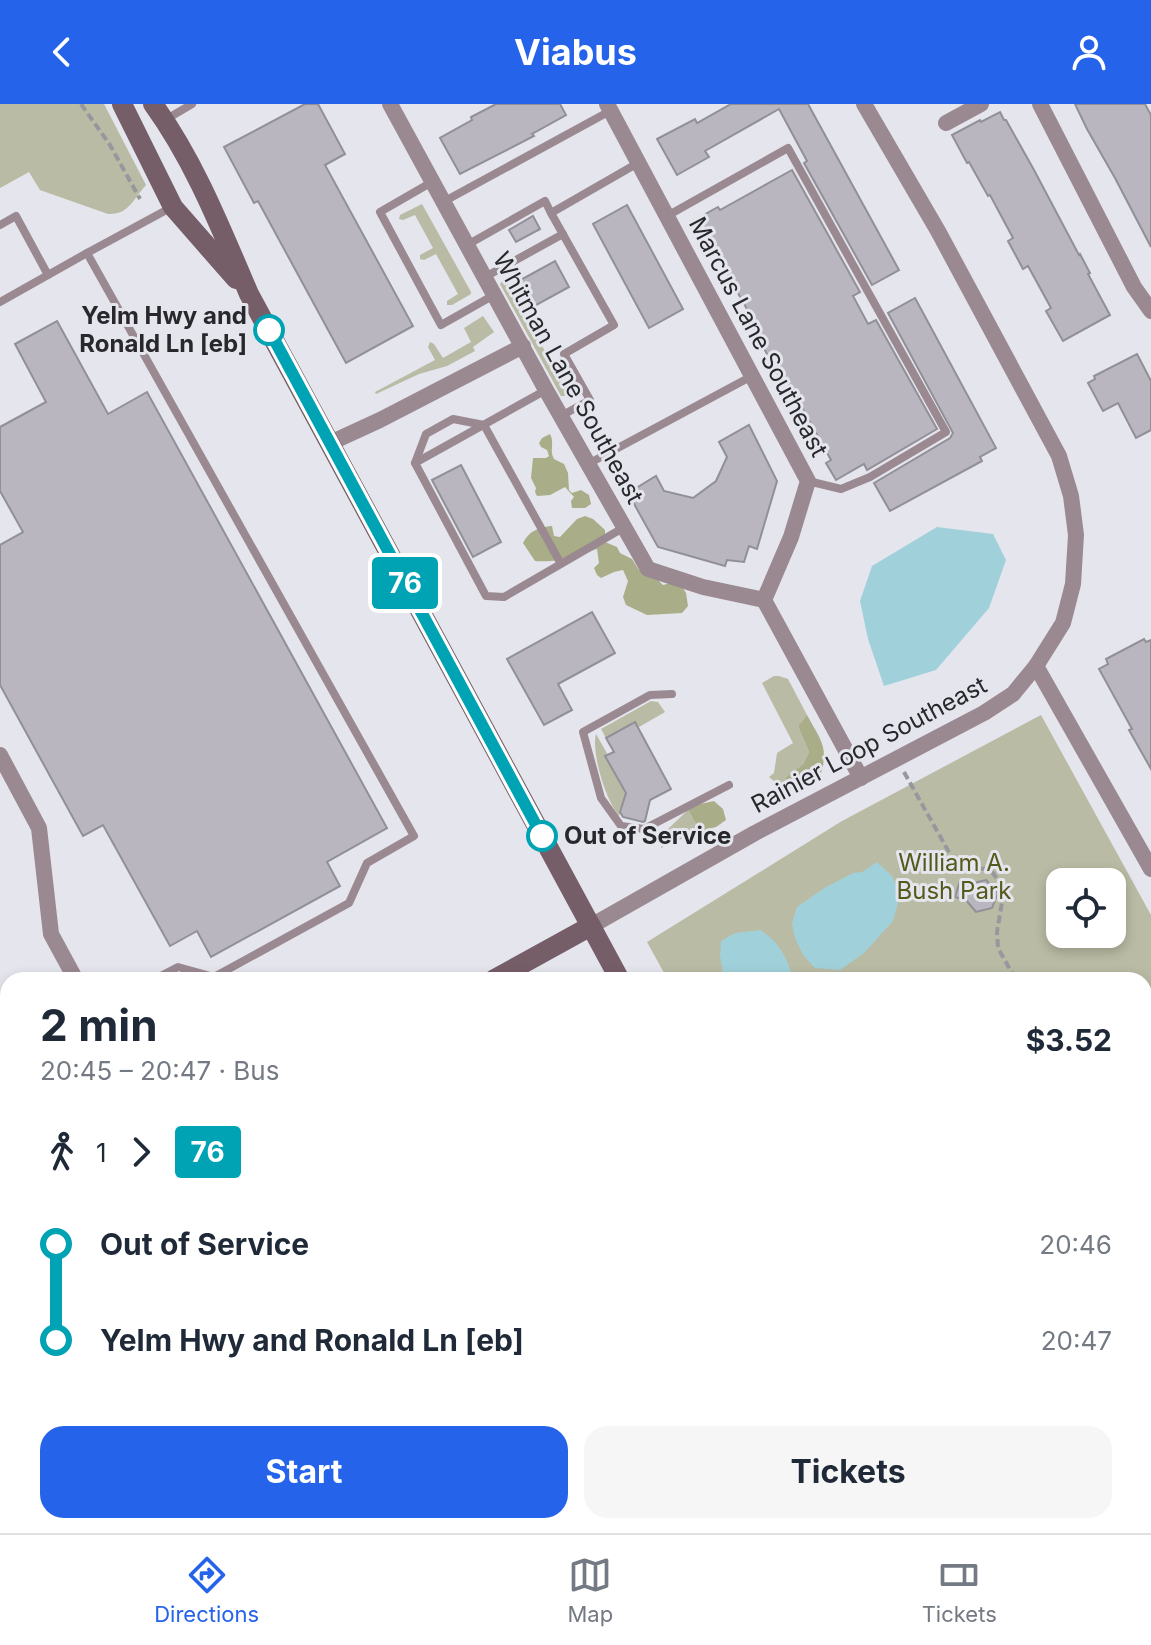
<!DOCTYPE html>
<meta charset="utf-8">
<style>
body{margin:0;font-family:Inter,sans-serif;background:#f6f6f7;color:#1f2937;height:100vh;display:flex;flex-direction:column;font-size:30px;white-space:nowrap}
*{box-sizing:border-box;margin:0}
p{font-size:26px;color:#747a83}
.icon{flex:none;width:44px;height:44px;fill:none;stroke:currentColor;stroke-width:2;stroke-linecap:round;stroke-linejoin:round}
.map{position:relative;flex:1;overflow:hidden}
.sheet{position:absolute;left:0px;top:868px;width:1152px;height:562px;display:flex;flex-direction:column;background:#fff;border-radius:24px 24px 0 0;box-shadow:0 4px 12px #0003}
.sheet>*{flex:none}
.badge{padding:0 16px;border-radius:6px;font-size:28px;line-height:52px}
.controls{position:absolute;left:1046px;top:764px;display:grid;gap:16px}
.controls a{display:grid;place-items:center;width:80px;height:80px;border-radius:16px;background:#fff;box-shadow:0 4px 12px #0003;font-size:40px}
.map>.badge{position:absolute;translate:-50% -50%;box-shadow:0 0 0 4px #fff}
.legs{display:flex;align-items:center;gap:12px;height:88px;padding:0 40px;font-size:26px}
.legs p{margin-inline-start:auto}
.overview{display:flex;align-items:center;justify-content:space-between;height:136px;padding:0 40px}
h1{font-size:44px;font-weight:700;line-height:60px}
.primary-button{display:flex;gap:16px;margin-top:auto;padding:16px 40px}
.primary-button a{flex:1;height:92px;border-radius:24px;background:#2563eb;color:#fff;font-size:32px;font-weight:700;line-height:92px;text-align:center}
.primary-button a+a{background:#f6f6f7;color:#1f2937}
ul{padding:0 40px;list-style:none}
li{display:flex;align-items:center;gap:28px;height:96px;font-size:30px}
li i{display:grid;place-items:center;width:12px;height:100%;margin:0 10px;background:currentColor}
li i::after{content:'';width:20px;height:20px;margin:-10px;border:6px solid;border-radius:50%;background:#fff}
li p{margin-inline-start:auto}
li:first-child i{background:linear-gradient(#0000 50%,currentColor 0)}
li:last-child i{background:linear-gradient(currentColor 50%,#0000 0)}
header{display:flex;justify-content:space-between;align-items:center;height:104px;padding:0 40px;background:#2563eb;color:#fff;font-size:36px;font-weight:700}
.tab-bar{display:flex;justify-content:space-around;align-items:center;height:112px;border-top:2px solid #e0e1e3;background:#fff;font-size:22px;color:#747a83}
.tab-bar a{display:grid;justify-items:center;gap:4px}
.tab-bar .selected{color:#2563eb}
.map>svg:first-child{display:block}
.green{fill:#b9bba4;fill-rule:evenodd}
.forest{fill:#aaae88}
.water{fill:#a0d1da}
.building{fill:#b9b6bf;stroke:#918f97;stroke-width:2}
.lines{fill:none;stroke-linecap:round;stroke-linejoin:round}
.path{stroke:#97989e;stroke-width:4;stroke-dasharray:8 4;stroke-linecap:butt}
.lane{stroke:#9b8991;stroke-width:8}
.street{stroke:#9b8991;stroke-width:16}
.secondary{stroke:#765e69;stroke-width:20}
.line-1-casing{stroke:#fff;stroke-width:18}
.line-1{stroke:#00a3b4;stroke-width:12}
.stop-1-dot{fill:#fff;stroke:#00a3b4;stroke-width:4}
.labels{text-anchor:middle;stroke-width:6;stroke-linejoin:round;paint-order:stroke}
.stop-label{font-size:24px;font-weight:bold;fill:#28282c;stroke:#e4e5ed;text-anchor:end}
.street-label{font-size:24px;fill:#28282c;stroke:#e4e5ed}
.park-label{font-size:24px;fill:#56591c;stroke:#e4e5ed}
</style>
<header><svg class="icon" aria-label="back" viewBox="0 0 24 24"><path d="M15 5l-7 7 7 7"/></svg>Viabus<svg class="icon" aria-label="person" viewBox="0 0 24 24"><circle cx="12" cy="8" r="4"/><path d="M4 21q1-7 8-7t8 7"/></svg></header>
<div class="map">
<svg width="1151" height="1429" viewBox="0 0 1151 1429">
<rect width="100%" height="100%" fill="#e4e5ed"/>
<g class="green">
<path d="M0,0H104L146,81C133,95 129,111 108,110L40,86L29,68L0,84Z"/>
<polygon points="422,100 471,188 471,190 452,201 447,201 447,197 458,190 436,150 424,156 420,155 420,151 433,144 415,111 403,116 399,115 400,111"/>
<polygon points="503,176 506,177 568,289 565,292 561,292 500,180"/>
<polygon points="483,212 494,228 473,243 475,247 447,262 419,270 376,290 375,288 435,256 428,243 430,238 434,240 443,254 471,238 464,224"/>
<polygon points="774,572 779,572 788,575 807,611 798,622 809,648 803,660 786,673 785,688 775,693 775,678 769,673 774,669 777,649 793,639 762,579"/>
<polygon points="651,597 658,598 665,608 639,623 634,618 606,634 601,625"/>
<path d="M1041,611L1151,811V1429H966L963,1422H1144V876H668L647,838L842,717ZM1060,778H1112V830H1060Z"/>
<path d="M596,630L608,651L606,653L626,689L619,712C606,697 591,648 596,630Z"/>
<polygon points="688,706 700,727 661,744 661,735 655,731 669,724"/>
</g>
<g class="forest">
<path d="M550,330C555,339 549,347 554,355L564,360L568,369L569,386L572,389L581,386L589,391L591,400L585,404H572L571,397L574,393L565,383L550,391L537,392L535,388L536,384L531,374L533,354H546L549,352L547,346L541,343L539,339L542,334Z"/>
<path d="M585,412L593,415L605,426V438L617,443L620,449L632,455L639,466L654,472L663,481L671,479L681,481L686,489L688,502L682,509L647,511L626,501L623,493L628,477L623,466L614,468L601,474L597,471L594,464L599,459L597,445C589,447 585,450 577,453C568,456 545,458 535,457L523,439C529,427 539,423 552,422L554,432L560,433L577,415Z"/>
<path d="M807,611C820,635 830,644 820,672L785,688L786,673L803,660L809,648L798,622Z"/>
<polygon points="714,697 723,705 726,716 716,723 700,727 688,706 700,700"/>
</g>
<g class="water">
<polygon points="937,423 993,430 1006,456 989,504 936,566 884,582 868,535 860,497 872,462"/>
<polygon points="877,758 892,772 897,783 898,799 893,817 864,849 840,866 815,864 803,851 795,834 792,819 797,803 826,783 853,769 862,768"/>
<path d="M760,826C773,834 781,844 787,857C790,864 791,870 795,876H724L720,851L721,837L735,829Z"/>
</g>
<g class="building">
<polygon points="305,0 318,0 345,50 325,61 413,222 346,259 258,97 254,99 224,43"/>
<polygon points="496,0 560,0 566,11 532,30 534,32 460,70 440,34 472,16 471,13"/>
<polygon points="731,0 808,0 899,166 872,181 804,59 807,57 779,5 705,47 709,53 677,71 657,35 695,15 697,19"/>
<polygon points="1075,0 1145,0 1151,11 1151,143 1115,74 1087,25"/>
<polygon points="1000,8 1004,16 1006,16 1034,66 1079,151 1080,150 1090,169 1088,170 1110,211 1063,237 1046,207 1051,204 1028,162 1023,165 1008,137 1013,134 990,91 988,92 969,58 967,59 952,31 980,16 981,18"/>
<polygon points="792,66 860,188 853,192 868,220 876,216 937,325 867,366 864,360 836,376 826,359 831,356 784,271 780,273 753,225 757,223 711,141 707,143 693,117 718,103 720,106"/>
<polygon points="627,101 683,205 649,224 593,120"/>
<polygon points="533,112 540,125 516,138 509,126"/>
<polygon points="555,157 569,183 529,205 515,179"/>
<polygon points="915,194 996,344 980,353 982,357 890,407 874,379 950,334 953,329 888,209"/>
<polygon points="57,217 108,310 147,288 387,724 327,758 340,782 211,853 197,827 170,842 103,721 83,732 0,581 0,441 23,428 0,387 0,323 46,298 15,240"/>
<polygon points="1137,250 1151,277 1151,326 1136,334 1118,299 1103,307 1088,279 1095,275 1094,272"/>
<polygon points="749,321 777,377 757,445 749,442 744,458 727,456 725,462 658,443 628,389 656,372 664,387 693,394 716,377 727,353 719,338"/>
<polygon points="461,361 501,438 473,453 432,376"/>
<polygon points="592,508 615,549 558,580 572,606 544,621 507,555"/>
<polygon points="1144,535 1146,538 1151,536 1151,665 1129,626 1132,625 1099,565 1108,560 1106,555"/>
<polygon points="635,618 671,685 650,696 645,717 643,718 623,713 620,708 626,689 605,652 614,648 606,634"/>
<polygon points="986,776 998,789 992,804 976,808 966,796 955,793 960,777 969,780"/>
</g>
<g class="lines">
<g class="path">
<polyline points="81,0 110,41 140,95"/>
<polyline points="904,668 955,759 962,764 990,765 1003,783 1004,786 997,828 998,844 1016,876"/>
<polyline points="1144,945 1151,947"/>
</g>
<g class="lane">
<polyline points="165,16 192,0"/>
<polyline points="432,78 380,108 441,221 494,191"/>
<polyline points="443,98 610,7"/>
<polyline points="667,112 788,44 946,328 870,373 841,385 808,377"/>
<polyline points="0,121 16,112 48,171"/>
<polyline points="467,141 545,97 551,109"/>
<polyline points="485,173 563,130"/>
<polyline points="0,198 87,149"/>
<polyline points="561,312 590,296 564,250 614,221 551,109 638,59"/>
<polyline points="415,359 546,286"/>
<polyline points="588,360 752,272"/>
<polyline points="561,460 484,321 453,315 426,330 415,359 486,492 504,493 623,424"/>
<polyline points="672,590 650,591 583,628 601,694 621,722 644,725 729,681"/>
<polyline points="153,876 178,863 214,873 349,799 367,759 414,732 87,149 172,103"/>
<polyline points="819,1422 821,1429"/>
<polyline points="581,1429 594,1422"/>
</g>
<g class="street">
<polyline points="390,0 546,286 648,465 703,483 764,496"/>
<polyline points="607,0 808,377 791,433 764,496"/>
<polyline points="1040,0 1134,183 1151,207"/>
<polyline points="946,19 981,0"/>
<polyline points="330,339 380,316 523,242"/>
<polyline points="764,496 861,674"/>
<polyline points="1036,562 1151,765"/>
<polyline points="0,651 39,724 51,830 76,876"/>
<polyline points="591,822 755,729 984,609 1013,590 1036,562 1063,519 1073,480 1076,431 1071,392 1059,352 938,127 864,0"/>
<polyline points="347,1422 352,1429"/>
</g>
<g class="secondary">
<polyline points="122,0 173,103 236,175"/>
<path d="M153,0C195,58 221,125 249,190L620,876"/>
<polyline points="493,876 591,822"/>
<polyline points="0,1150 8,1146"/>
<polyline points="917,1422 921,1429"/>
</g>
</g>
<g class="lines">
<defs>
<polyline id="line-1" points="269,226 542,732"/>
</defs>
<use href="#line-1" class="line-1-casing"/>
<use href="#line-1" class="line-1"/>
</g>
<g class="stop-1-dot">
<circle cx="269" cy="226" r="14"/>
<circle cx="542" cy="732" r="14"/>
</g>
<g class="labels">
<g class="stop-label">
<text x="247" y="220">Yelm Hwy and<tspan x="247" dy="28">Ronald Ln [eb]</tspan></text>
<text x="564" y="740" text-anchor="start">Out of Service</text>
</g>
<g class="street-label">
<text transform="translate(758 233) rotate(62)" y="8">Marcus Lane Southeast</text>
<text transform="translate(568 274) rotate(61)" y="8">Whitman Lane Southeast</text>
<text transform="translate(869 641) rotate(-28)" y="8">Rainier Loop Southeast</text>
</g>
<g class="park-label">
<text x="954" y="767">William A.<tspan x="954" dy="28">Bush Park</tspan></text>
</g>
</g>
</svg>
<div class="controls">
<a><svg class="icon" aria-label="locate" viewBox="0 0 24 24"><circle cx="12" cy="12" r="6"/><path d="M12 2v4M12 18v4M2 12h4M18 12h4"/></svg></a>
</div>
<b class="badge" style="left:405px;top:479px;background:#00a3b4;color:#fff">76</b>
<section class="sheet">
<div class="overview"><div><h1>2 min</h1><p>20:45 – 20:47 · Bus</p></div><b>$3.52</b></div>
<div class="legs"><svg class="icon" aria-label="walk" viewBox="0 0 24 24"><circle cx="13" cy="4" r="2"/><path d="M13 8l-2 6 4 7M11 14l-3 7M7 12l3-4h3l4 4"/></svg>1<svg class="icon" aria-label="forward" viewBox="0 0 24 24"><path d="M9 5l7 7-7 7"/></svg><b class="badge" style="background:#00a3b4;color:#fff">76</b></div>
<ul>
<li><i style="color:#00a3b4"></i><b>Out of Service</b><p>20:46</p></li>
<li><i style="color:#00a3b4"></i><b>Yelm Hwy and Ronald Ln [eb]</b><p>20:47</p></li>
</ul>
<div class="primary-button"><a>Start</a><a>Tickets</a></div>
</section>
</div>
<nav class="tab-bar">
<a class="selected"><svg class="icon" aria-label="directions" viewBox="0 0 24 24"><path d="M12 3l9 9-9 9-9-9zM9 14v-3h6M13 9l2 2-2 2"/></svg>Directions</a>
<a><svg class="icon" aria-label="map" viewBox="0 0 24 24"><path d="M3 6l6-2 6 2 6-2v14l-6 2-6-2-6 2zM9 4v14M15 6v14"/></svg>Map</a>
<a><svg class="icon" aria-label="tickets" viewBox="0 0 24 24"><path d="M3 7h18v10H3zM15 7v10"/></svg>Tickets</a>
</nav>
